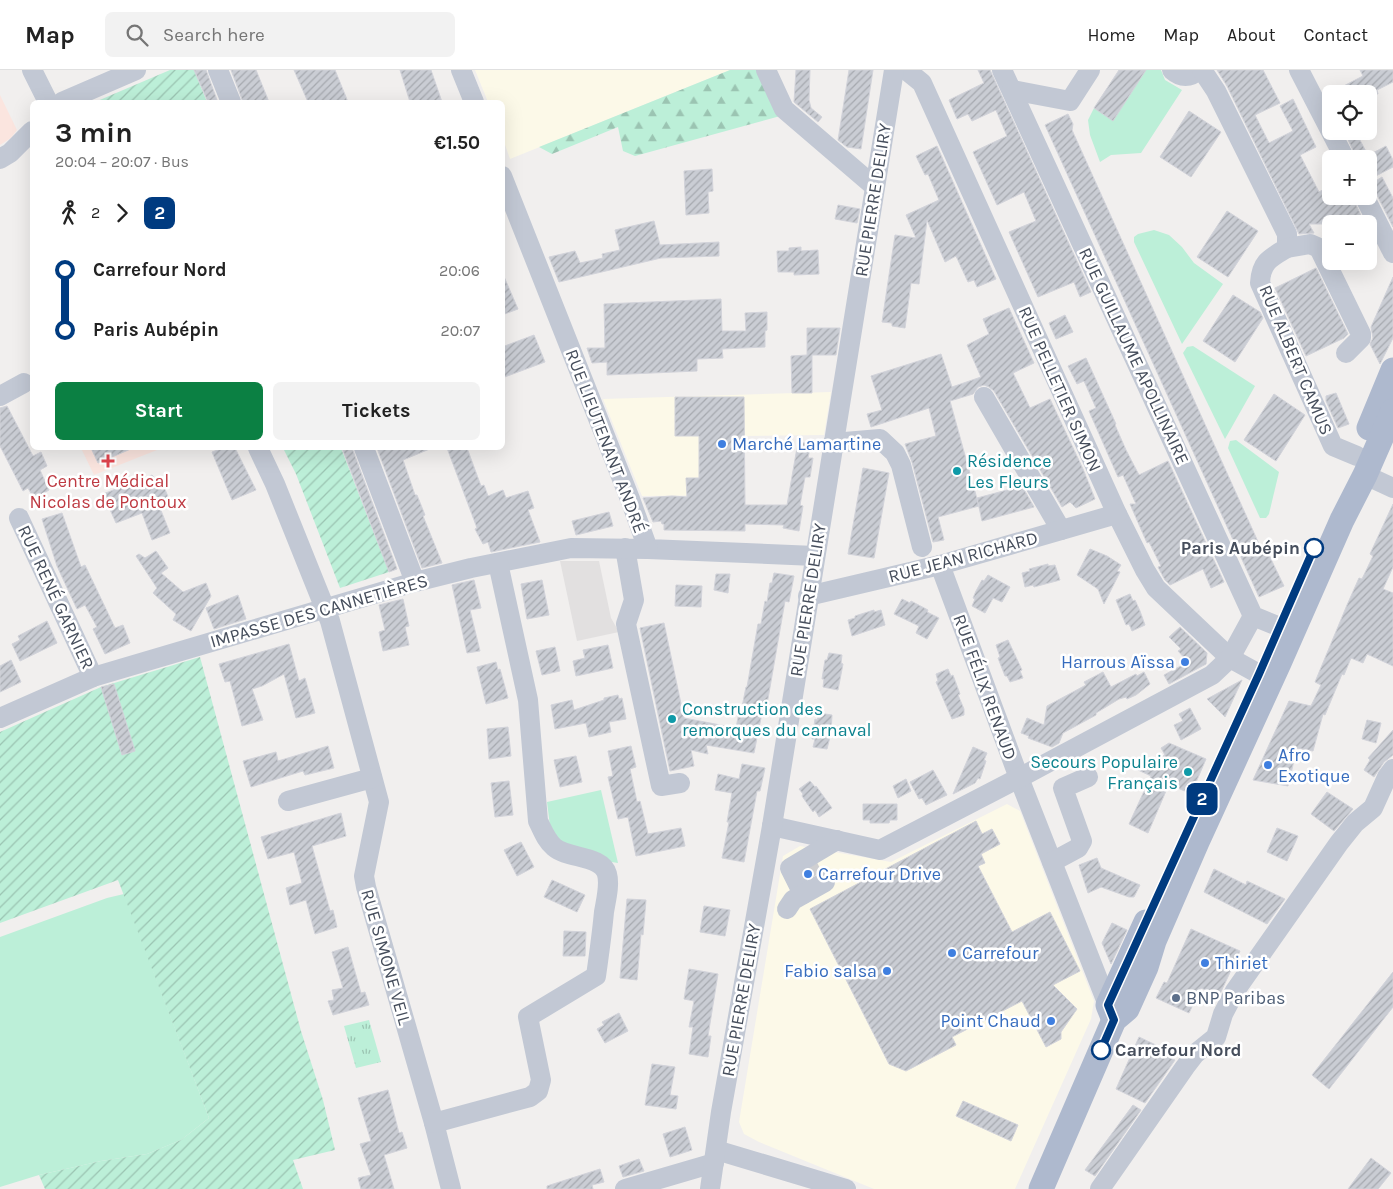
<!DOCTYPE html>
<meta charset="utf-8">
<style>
body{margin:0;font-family:Karla,sans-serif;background:#f2f2f2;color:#222;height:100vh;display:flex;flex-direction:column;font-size:19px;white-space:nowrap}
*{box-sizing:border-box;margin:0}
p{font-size:16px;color:#767676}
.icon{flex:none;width:28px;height:28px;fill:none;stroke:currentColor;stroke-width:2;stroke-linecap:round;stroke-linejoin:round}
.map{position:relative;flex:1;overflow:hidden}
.drawer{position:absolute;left:30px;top:30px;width:475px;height:350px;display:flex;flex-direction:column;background:#fff;border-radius:8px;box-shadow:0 5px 20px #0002}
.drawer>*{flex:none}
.badge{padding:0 10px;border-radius:8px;font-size:18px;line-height:32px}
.fabs{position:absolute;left:1322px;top:15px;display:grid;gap:10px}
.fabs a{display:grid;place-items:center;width:55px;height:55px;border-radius:8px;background:#fff;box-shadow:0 5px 20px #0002;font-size:25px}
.map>.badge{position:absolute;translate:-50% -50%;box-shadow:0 0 0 2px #fff}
.legs{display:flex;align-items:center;gap:8px;height:55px;padding:0 25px;font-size:16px}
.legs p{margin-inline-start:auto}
.head{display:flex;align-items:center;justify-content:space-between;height:85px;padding:0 25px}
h1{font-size:28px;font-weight:700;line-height:38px}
.button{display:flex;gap:10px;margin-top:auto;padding:10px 25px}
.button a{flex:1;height:58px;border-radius:8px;background:#0b8043;color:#fff;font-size:20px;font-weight:700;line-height:58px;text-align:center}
.button a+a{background:#f2f2f2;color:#222}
ul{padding:0 25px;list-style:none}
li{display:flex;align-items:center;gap:18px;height:60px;font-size:19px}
li i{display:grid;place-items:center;width:8px;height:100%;margin:0 6px;background:currentColor}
li i::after{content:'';width:12px;height:12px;margin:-6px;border:4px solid;border-radius:50%;background:#fff}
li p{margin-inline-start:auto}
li:first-child i{background:linear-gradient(#0000 50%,currentColor 0)}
li:last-child i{background:linear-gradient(currentColor 50%,#0000 0)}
header{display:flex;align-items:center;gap:30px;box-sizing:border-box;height:70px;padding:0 25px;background:#fff;border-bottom:1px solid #e0e0e0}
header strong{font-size:24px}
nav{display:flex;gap:28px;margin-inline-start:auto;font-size:18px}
.search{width:350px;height:45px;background:#f2f2f2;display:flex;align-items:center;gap:12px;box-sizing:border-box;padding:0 18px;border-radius:8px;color:#767676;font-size:19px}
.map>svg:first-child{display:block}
.commercial{fill:#fcf9e8}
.education{fill:#e2e0e0}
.medical{fill:#fbe5df}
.grass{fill:#bcefd8}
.forest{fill:url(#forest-firs)}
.park{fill:url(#park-tufts)}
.garden{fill:url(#garden-furrows)}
.building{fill:url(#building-hatch);stroke:#d2d3da}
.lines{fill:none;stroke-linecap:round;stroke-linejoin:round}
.minor-tunnel{stroke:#cfcfd1;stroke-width:20;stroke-dasharray:20 10;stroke-linecap:butt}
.minor{stroke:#c2c8d4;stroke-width:20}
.major{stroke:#aeb9ce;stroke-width:25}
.line-1-casing{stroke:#fff;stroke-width:11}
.line-1{stroke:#003b80;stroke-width:8}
.shop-dot{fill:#3f7fe0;stroke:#fff;stroke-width:2}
.health-dot{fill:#e0444e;stroke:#fff;stroke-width:2}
.culture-dot{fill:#0f9aa8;stroke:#fff;stroke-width:2}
.stop-1-dot{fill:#fff;stroke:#003b80;stroke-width:2.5}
.service-dot{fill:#5c6f8a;stroke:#fff;stroke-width:2}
.labels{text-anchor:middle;stroke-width:5;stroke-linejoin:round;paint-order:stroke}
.street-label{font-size:18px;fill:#464e5c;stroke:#fff}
.shop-label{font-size:18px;fill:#366cbe;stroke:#fff;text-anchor:start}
.culture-label{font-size:18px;fill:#0d838f;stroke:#fff;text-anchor:start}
.health-label{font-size:18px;fill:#be3a42;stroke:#fff}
.stop-label{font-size:18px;font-weight:bold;fill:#464e5c;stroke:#fff;text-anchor:end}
.service-label{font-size:18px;fill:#4e5e75;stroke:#fff;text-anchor:start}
</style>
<header>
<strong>Map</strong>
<div class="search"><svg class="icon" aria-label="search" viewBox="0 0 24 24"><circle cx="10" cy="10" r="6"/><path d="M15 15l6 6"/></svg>Search here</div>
<nav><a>Home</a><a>Map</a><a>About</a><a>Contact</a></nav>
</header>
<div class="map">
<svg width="1393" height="1119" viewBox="0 0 1393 1119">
<defs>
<pattern id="forest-firs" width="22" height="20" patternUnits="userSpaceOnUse" patternTransform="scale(1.25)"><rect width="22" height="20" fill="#bcefd8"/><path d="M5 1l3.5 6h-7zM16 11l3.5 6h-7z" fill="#9bc4b2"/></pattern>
<pattern id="park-tufts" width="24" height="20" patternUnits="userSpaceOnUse" patternTransform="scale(1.25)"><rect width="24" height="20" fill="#bcefd8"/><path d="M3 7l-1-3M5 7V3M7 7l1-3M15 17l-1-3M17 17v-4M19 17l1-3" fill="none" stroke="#9bc4b2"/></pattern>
<pattern id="garden-furrows" width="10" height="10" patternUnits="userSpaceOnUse" patternTransform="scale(1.25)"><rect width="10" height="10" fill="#bcefd8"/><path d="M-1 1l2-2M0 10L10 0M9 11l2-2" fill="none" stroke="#9bc4b2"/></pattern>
<pattern id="building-hatch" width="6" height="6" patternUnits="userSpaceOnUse" patternTransform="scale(1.25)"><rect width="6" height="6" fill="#cacdd4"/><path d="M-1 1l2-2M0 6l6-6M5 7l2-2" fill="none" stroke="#a6a9af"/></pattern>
</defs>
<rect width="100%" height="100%" fill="#f1efee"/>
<g class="commercial">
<polygon points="475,0 730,0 510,89 503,69 502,32 488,32"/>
<polygon points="831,322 824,365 744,366 745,425 642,426 603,329"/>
<polygon points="1007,734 1020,741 1094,931 1091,949 1015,1119 874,1119 759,1072 744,1064 739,1052 783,786 800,776 891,792"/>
</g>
<polygon class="education" points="560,491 599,491 611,548 619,562 577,571"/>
<g class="medical">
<polygon points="0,25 17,60 11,68 0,75"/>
<polygon points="81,378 162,378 94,405"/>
</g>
<g class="grass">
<polygon points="1146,0 1161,0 1165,10 1182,20 1141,83 1111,85 1100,92 1090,65 1088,50 1094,38 1113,50"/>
<polygon points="1154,160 1169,165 1182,177 1194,193 1223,214 1182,274 1134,172 1134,167 1138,164"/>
<polygon points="1193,276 1255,316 1225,369 1183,283 1187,277"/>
<polygon points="1236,370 1279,402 1269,444 1266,448 1260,448 1228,378 1230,371"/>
<polygon points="601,720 618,793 580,787 567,781 550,756 547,732"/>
<polygon points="124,824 209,1048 181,1070 147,1084 101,1091 39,1105 0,1117 0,867 107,828"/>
</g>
<polygon class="forest" points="730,0 759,0 784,45 635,86 623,81 618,57 552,84 539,77"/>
<polygon class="park" points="369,950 381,992 356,998 344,956"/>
<g class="garden">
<polygon points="170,0 194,0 207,32 95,32"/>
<polygon points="283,378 341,378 389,502 340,518 296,404"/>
<polygon points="200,587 301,961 323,1030 335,1080 293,1090 303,1119 45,1119 39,1105 101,1091 147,1084 181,1070 209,1048 118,810 0,853 0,662 101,617"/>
</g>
<g class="building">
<polygon points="194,0 206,0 217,30 208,32"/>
<polygon points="231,0 256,0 269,32 243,32"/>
<polygon points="294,0 335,0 348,32 308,32"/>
<polygon points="400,0 431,0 442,32 410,32"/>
<polygon points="796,0 810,0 809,30 811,38 822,47 818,52 794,32"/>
<polygon points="849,0 873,0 861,79 847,77 838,70"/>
<polygon points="978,0 990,0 1091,222 1080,227 1074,212 1038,227 1009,162 1036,151 1024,122 997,135 973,82 1007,66 996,40 972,51 968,44 957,49 949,30 984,13"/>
<polygon points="1119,0 1146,0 1113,51 1094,38"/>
<polygon points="1217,0 1263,0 1280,33 1255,45 1269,73 1293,61 1280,36 1293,29 1316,77 1300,85 1319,122 1331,115 1331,126 1352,126 1365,154 1309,154 1314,163 1299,164 1227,16"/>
<polygon points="1360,0 1393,0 1393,12 1377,20 1378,24 1328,24 1363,6"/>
<polygon points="1189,41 1221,62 1191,107 1160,87"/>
<polygon points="1068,44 1073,54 1072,60 1264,485 1268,483 1284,516 1259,527 1045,55"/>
<polygon points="1344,61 1355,61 1369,87 1369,85 1386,76 1393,90 1393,97 1372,108 1369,100 1369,89 1357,89"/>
<polygon points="937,76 996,209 977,217 974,210 968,212 956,186 945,192 927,150 919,214 911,213 905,258 892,256 892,253 882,252 895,165 916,168 906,145 939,130 928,104 925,105 916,86"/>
<polygon points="712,99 713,121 708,122 709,143 686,145 684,101"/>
<polygon points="1382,107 1393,128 1393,157 1375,121 1369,115"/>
<polygon points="838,135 860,139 857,153 835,149"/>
<polygon points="1227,141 1258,161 1228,207 1197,187"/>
<polygon points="654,151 660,175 719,172 719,186 661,188 559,212 549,187 575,181 580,193 603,188 602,184 620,180 615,160"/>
<polygon points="801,177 801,181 818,180 819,204 794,205 794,202 778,202 777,181 789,181 789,178"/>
<polygon points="1316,198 1348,264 1344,268 1306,286 1275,218"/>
<polygon points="502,202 518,239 502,245"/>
<polygon points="1393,207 1393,268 1380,294 1370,274 1373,268 1371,257"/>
<polygon points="1233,225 1260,242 1263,248 1235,292 1203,271"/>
<polygon points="721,229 722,261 746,261 745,243 767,242 767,260 765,261 765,277 722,279 723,288 697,289 697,301 607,305 607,292 592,293 587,278 605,278 604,234"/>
<polygon points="1009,238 1034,293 1013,303 1030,338 1050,329 1083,399 1095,429 1076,438 1070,432 1062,437 994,321 989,317 984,315 978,317 973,324 950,331 979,436 938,447 944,470 933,472 912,392 905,374 936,366 929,338 871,357 867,344 882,340 871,306 941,284 952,317 981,307 967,275 989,264 983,249"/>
<polygon points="1065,245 1073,262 1056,269 1049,253"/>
<polygon points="807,258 840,258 836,285 812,285 812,323 792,323 791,286 807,285"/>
<polygon points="534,265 545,292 502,308 502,277"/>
<polygon points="1086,288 1116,354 1115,355 1126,380 1139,405 1168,391 1224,512 1211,518 1203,499 1170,515 1165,510 1158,497 1161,496 1149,472 1147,473 1130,434 1136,434 1123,405 1118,407 1089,341 1096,338 1084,311 1077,314 1068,296"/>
<polygon points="1336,323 1349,354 1338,358 1326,331 1326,326"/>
<polygon points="1274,324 1305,345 1276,391 1244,370"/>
<polygon points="675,327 744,327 745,435 787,435 798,372 811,374 808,388 813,388 810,407 805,407 800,435 803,436 799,461 783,458 784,455 745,454 745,461 664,460 664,454 662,454 661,451 653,452 643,428 672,426 687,427 686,408 699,408 699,366 675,366"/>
<polygon points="7,336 33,386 41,382 47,396 40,400 49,420 34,429 28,418 23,421 0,376 0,338"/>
<polygon points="91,378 133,378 98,393"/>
<polygon points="223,378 235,378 256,420 232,430 212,382"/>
<polygon points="342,378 352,378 397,499 389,502"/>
<polygon points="377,378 432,378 403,390 415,425 417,425 425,445 423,446 442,493 422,498"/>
<polygon points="447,378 467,378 481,416 484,415 488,426 503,420 506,428 528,421 534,438 528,440 540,472 491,482 488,472 483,474 475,459 477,458"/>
<polygon points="863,398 889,403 874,488 848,484"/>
<polygon points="152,405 164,417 169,429 158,433 170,463 152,470 142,443 116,453 103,424"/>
<polygon points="1022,416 1034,437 982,451 977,428"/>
<polygon points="1393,434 1393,497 1383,519 1393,523 1393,596 1367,584 1363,593 1351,588 1344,605 1342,604 1325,645 1323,644 1313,681 1297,678 1288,716 1253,710 1289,631 1311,636 1321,615 1315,612 1347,535 1359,508 1362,509 1373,486 1370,484"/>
<polygon points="609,442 613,456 576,465 572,451"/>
<polygon points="62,443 81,497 85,495 115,558 123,555 130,573 105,584 93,559 97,557 85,535 77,539 69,522 57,496 42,449"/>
<polygon points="1090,479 1107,486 1121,495 1117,501 1120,502 1104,534 1098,519 1077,505"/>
<polygon points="156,481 168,498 161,503 183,522 206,513 211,526 191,561 173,550 176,544 153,523 157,518 136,486 139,484 145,488"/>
<polygon points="1048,494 1048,496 1055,495 1060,510 1034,517 1033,515 1025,517 1022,503 1030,501 1029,499"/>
<polygon points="774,503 794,506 789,532 785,531 769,623 767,634 764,633 754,683 706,675 708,684 691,680 694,696 670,701 640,558 664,553 684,648 736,658 740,637 742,637 746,617 747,617 758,554 761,554 765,531 767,532 770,513 772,513"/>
<polygon points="716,504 730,504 728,523 714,520"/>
<polygon points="988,505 1010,517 1002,532 993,528 985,543 972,536 975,529 973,528 976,521 982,510 984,511"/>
<polygon points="474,510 481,538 470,540 480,581 467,583 452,515"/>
<polygon points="542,510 549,545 527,549 521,514"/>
<polygon points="676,515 702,516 701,537 675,536"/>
<polygon points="1130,524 1133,531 1135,530 1140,541 1145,555 1132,561 1129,554 1126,555 1116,530"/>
<polygon points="238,525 246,549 214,559 206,538"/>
<polygon points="403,529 409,556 405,557 409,575 383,581 379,562 385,560 379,535"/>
<polygon points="902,529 910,533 911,531 928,540 927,542 939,548 927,569 916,563 919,556 894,544"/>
<polygon points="874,540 874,542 881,540 885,555 852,566 848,550 855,548 855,546"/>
<polygon points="47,551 57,573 20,591 12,574 20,570 18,566"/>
<polygon points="1180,557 1207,583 1206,594 1169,614 1164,605 1188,592 1178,581 1181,579 1169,567"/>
<polygon points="1008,570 1022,600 1020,601 1023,608 1010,612 1007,606 1005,606 998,588 1000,587 996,575"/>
<polygon points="289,574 299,611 305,608 315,643 296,648 284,604 262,616 252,619 263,650 242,656 230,611 225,612 219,594"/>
<polygon points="608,575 613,598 576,606 573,591 585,588 583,580"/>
<polygon points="555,577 560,601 542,605 536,581"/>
<polygon points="829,583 842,585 841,593 843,594 838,620 823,617 824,609 822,609 825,590 827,590"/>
<polygon points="11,590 21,612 0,622 0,596"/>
<polygon points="496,592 498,600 500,599 508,628 486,634 477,597"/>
<polygon points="948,599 951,606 953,605 960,624 958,625 964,639 964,645 952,649 936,612 938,611 936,604"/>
<polygon points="1103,602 1111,617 1136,604 1137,606 1144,602 1150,614 1136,625 1127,629 1126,627 1119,629 1096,643 1096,645 1063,663 1059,673 1052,677 1028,668 1029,666 1021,663 1027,648 1044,655 1047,636 1086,615 1084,612"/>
<polygon points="1242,610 1225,647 1207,629"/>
<polygon points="114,614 135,681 122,685 101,617"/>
<polygon points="618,625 619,629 622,628 626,649 609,652 611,662 589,667 586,653 555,659 551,635 572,630 574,640 604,630 604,628"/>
<polygon points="1190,638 1201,659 1181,670 1174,655 1183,651 1179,644"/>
<polygon points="819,643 832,645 831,663 827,679 813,677 815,669 812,669 815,649 817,650"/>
<polygon points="1367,650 1381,653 1376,673 1362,669"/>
<polygon points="508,657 511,686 489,689 487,659"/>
<polygon points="1393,660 1393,685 1384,692 1374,707 1364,700 1370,690 1368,688"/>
<polygon points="1169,673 1206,689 1191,724 1169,714 1148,763 1129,754 1151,706 1138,700 1165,685 1161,678"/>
<polygon points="328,676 334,698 305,705 303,701 251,717 243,691 276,682 278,691"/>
<polygon points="631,676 636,697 630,699 637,732 640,731 648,764 681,758 685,776 636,786 628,747 618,749 608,707 613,706 608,681"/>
<polygon points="973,677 987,683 984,690 986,691 980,709 978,708 975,713 953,724"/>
<polygon points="576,686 582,712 560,717 554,690"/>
<polygon points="742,694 765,698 760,721 757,721 744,792 722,788 729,752 727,752 732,723 715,720 718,704 739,709"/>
<polygon points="933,700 947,725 926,735 922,728 919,729 910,712"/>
<polygon points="906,709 911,721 898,728 893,716"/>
<polygon points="509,711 513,745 495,747 491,713"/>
<polygon points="810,711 815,717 816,716 832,738 819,747 815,740 813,742 802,726 803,724 799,719"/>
<polygon points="1327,722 1353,739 1334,761 1311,744"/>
<polygon points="863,734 897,734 897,750 890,750 889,753 870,753 870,750 863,750"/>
<polygon points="341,743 346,766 312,776 330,841 333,840 337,857 315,864 306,830 290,835 286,818 302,813 294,782 268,789 261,767"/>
<polygon points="976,751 982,764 992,759 1000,774 981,784 985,793 978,796 1012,862 1050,842 1080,901 1053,915 1077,939 1061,962 1061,969 1046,977 1022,931 952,967 956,975 906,1001 889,994 810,839"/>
<polygon points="1277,758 1298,766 1287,791 1267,782"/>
<polygon points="521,772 534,797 517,806 504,780"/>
<polygon points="1097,788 1101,798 1140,815 1134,827 1129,827 1101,817 1088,823 1079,795"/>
<polygon points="1214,799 1246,815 1247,811 1285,829 1267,854 1204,822"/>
<polygon points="552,810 585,825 577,842 544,827"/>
<polygon points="627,829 646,830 643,865 641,864 637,910 620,908"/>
<polygon points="704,836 730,840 725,866 700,862"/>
<polygon points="1112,853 1127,860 1111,894 1102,873"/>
<polygon points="1191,859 1240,881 1219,926 1201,918 1189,943 1156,928 1164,912 1167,913"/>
<polygon points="564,861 586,862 585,886 563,886"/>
<polygon points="348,877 361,923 365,922 369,935 333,945 328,931 334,930 332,920 343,918 332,882"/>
<polygon points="689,899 718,904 708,966 711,966 708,987 689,984 693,957 689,957 694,931 684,929"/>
<polygon points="1393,902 1393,937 1329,1019 1312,1005"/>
<polygon points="619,943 628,961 605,973 597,959 604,955 602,952"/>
<polygon points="1139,967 1158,976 1156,982 1175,990 1145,1033 1116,1019"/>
<polygon points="652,994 675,997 670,1025 678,1026 676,1039 645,1035"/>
<polygon points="388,1020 399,1063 402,1062 407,1078 384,1085 394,1119 361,1119 358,1108 371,1105 360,1074 371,1071 358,1028"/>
<polygon points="963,1031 1018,1055 1011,1071 956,1046"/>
<polygon points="1133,1035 1141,1040 1095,1106 1085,1100"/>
<polygon points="685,1057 692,1080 670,1087 663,1064"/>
<polygon points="1371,1088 1391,1103 1378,1119 1348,1119"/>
<polygon points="639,1089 644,1101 623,1107 619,1096"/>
<polygon points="600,1099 604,1112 592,1115 593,1119 547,1119 547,1116"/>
</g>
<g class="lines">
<polyline class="minor-tunnel" points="804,789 818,816"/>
<g class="minor">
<polyline points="32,0 48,32"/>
<polyline points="218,0 231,32"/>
<polyline points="461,0 474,32"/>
<polyline points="766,0 784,39 875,117"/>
<polyline points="906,0 922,13 1117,444 1145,500 1156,518 1230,588 1259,604"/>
<polyline points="1002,0 1253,546 1280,557"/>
<path d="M1172,0C1181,8 1190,8 1199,0"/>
<path d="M1202,0L1216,21L1287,164V178C1270,188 1261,192 1260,213L1333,376L1357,386"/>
<polyline points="1299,0 1345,89"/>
<polyline points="1012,20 1070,31 1090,0"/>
<polyline points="62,32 136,0"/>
<polyline points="0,89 10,83 32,61"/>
<polyline points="502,106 630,429 648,479 815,486"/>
<polyline points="1364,126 1393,183"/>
<polyline points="1287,178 1310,174 1319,178 1361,264 1361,268 1346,283"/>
<polyline points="0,326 24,313"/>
<polyline points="984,327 1061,460"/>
<polyline points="833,373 880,369 895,383 901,395 922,477"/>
<polyline points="258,378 275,414 330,551 379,732 364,806 366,817 434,1053 451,1119"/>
<polyline points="364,378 415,512"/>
<polyline points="1365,405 1393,418"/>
<polyline points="19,448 93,607"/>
<polyline points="625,478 634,530 626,554 661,716 680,713"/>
<polyline points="940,495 1019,708 1108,935"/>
<polyline points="808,526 940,495 1117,444"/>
<polyline points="0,648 93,607 415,512 471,498 571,478 648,479"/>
<polyline points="288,731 372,708"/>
<polyline points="772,756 880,780 1019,708 1212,605 1230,588 1253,546"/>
<polyline points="1052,792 1078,778 1082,771 1063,718 1088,707"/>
<polyline points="803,824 790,798 837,770"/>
<polyline points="787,839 793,830 825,812"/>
<path d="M434,1053L530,1027L538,1021L541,1010L528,947L596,906C599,885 602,863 604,842C606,830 610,815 607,804C602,785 568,789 554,777C546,770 543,761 538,751L528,630L498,493"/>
<polyline points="716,1080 846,1119"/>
<polyline points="625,1119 714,1093"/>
<polyline points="710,1119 721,1042 772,756 894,0"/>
<polyline points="1100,1119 1185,997 1195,984 1216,967 1223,944 1235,921 1339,773 1355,753 1373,738 1387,707 1393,699"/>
</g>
<g class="major">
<polyline points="1369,358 1393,300"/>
<polyline points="1114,950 1108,935 1146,852"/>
<polyline points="1041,1119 1114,950 1127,939 1146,897 1154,871 1197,772 1279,593 1342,450 1365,405 1393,341"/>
</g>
</g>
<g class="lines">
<defs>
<polyline id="line-1" points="1101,980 1114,950 1108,935 1259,604 1314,478"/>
</defs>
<use href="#line-1" class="line-1-casing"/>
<use href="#line-1" class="line-1"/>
</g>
<g class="shop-dot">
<circle cx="722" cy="374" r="5"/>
<circle cx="1185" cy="592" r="5"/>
<circle cx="1268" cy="695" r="5"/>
<circle cx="808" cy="804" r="5"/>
<circle cx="952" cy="883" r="5"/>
<circle cx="1205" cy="893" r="5"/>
<circle cx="887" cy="901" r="5"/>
<circle cx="1051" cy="951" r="5"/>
</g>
<path class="health-dot" d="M105.5 383.5h5v5h5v5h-5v5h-5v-5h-5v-5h5z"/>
<g class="culture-dot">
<circle cx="957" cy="401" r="5"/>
<circle cx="672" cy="649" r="5"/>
<circle cx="1188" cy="702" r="5"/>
</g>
<g class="stop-1-dot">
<circle cx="1314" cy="478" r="9"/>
<circle cx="1101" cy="980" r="9"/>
</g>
<circle class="service-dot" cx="1176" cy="928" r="5"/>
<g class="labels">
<g class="street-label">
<text transform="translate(873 130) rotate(-81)" y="6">RUE PIERRE DELIRY</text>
<text transform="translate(1134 286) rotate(65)" y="6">RUE GUILLAUME APOLLINAIRE</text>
<text transform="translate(1296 290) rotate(67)" y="6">RUE ALBERT CAMUS</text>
<text transform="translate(1060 319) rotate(66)" y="6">RUE PELLETIER SIMON</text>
<text transform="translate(606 371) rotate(69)" y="6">RUE LIEUTENANT ANDRÉ</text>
<text transform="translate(963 487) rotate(-15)" y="6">RUE JEAN RICHARD</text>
<text transform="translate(56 527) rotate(65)" y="6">RUE RENÉ GARNIER</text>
<text transform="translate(808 530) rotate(-81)" y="6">RUE PIERRE DELIRY</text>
<text transform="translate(319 541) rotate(-16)" y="6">IMPASSE DES CANNETIÈRES</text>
<text transform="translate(985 617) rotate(70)" y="6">RUE FÉLIX RENAUD</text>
<text transform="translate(386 887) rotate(74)" y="6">RUE SIMONE VEIL</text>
<text transform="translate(741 930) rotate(-80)" y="6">RUE PIERRE DELIRY</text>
</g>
<g class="shop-label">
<text x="732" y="380">Marché Lamartine</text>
<text x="1175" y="598" text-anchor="end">Harrous Aïssa</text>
<text x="1278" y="691">Afro<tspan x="1278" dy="21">Exotique</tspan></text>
<text x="818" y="810">Carrefour Drive</text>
<text x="962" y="889">Carrefour</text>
<text x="1215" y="899">Thiriet</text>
<text x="877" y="907" text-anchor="end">Fabio salsa</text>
<text x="1041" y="957" text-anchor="end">Point Chaud</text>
</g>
<g class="culture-label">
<text x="967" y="397">Résidence<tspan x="967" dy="21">Les Fleurs</tspan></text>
<text x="682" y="645">Construction des<tspan x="682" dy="21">remorques du carnaval</tspan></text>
<text x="1178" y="698" text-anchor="end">Secours Populaire<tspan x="1178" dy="21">Français</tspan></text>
</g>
<g class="health-label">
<text x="108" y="417">Centre Médical<tspan x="108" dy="21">Nicolas de Pontoux</tspan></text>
</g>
<g class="stop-label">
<text x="1300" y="484">Paris Aubépin</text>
<text x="1115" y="986" text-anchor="start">Carrefour Nord</text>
</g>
<g class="service-label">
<text x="1186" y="934">BNP Paribas</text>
</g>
</g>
</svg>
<div class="fabs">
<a><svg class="icon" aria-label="locate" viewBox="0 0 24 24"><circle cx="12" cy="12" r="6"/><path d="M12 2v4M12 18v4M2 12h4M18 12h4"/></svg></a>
<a>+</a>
<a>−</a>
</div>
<b class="badge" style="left:1202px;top:729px;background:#003b80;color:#fff">2</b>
<section class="drawer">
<div class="head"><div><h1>3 min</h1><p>20:04 – 20:07 · Bus</p></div><b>€1.50</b></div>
<div class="legs"><svg class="icon" aria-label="walk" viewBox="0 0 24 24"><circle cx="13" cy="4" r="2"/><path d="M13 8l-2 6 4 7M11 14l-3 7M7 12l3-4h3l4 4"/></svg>2<svg class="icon" aria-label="forward" viewBox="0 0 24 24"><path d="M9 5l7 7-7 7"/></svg><b class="badge" style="background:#003b80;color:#fff">2</b></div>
<ul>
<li><i style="color:#003b80"></i><b>Carrefour Nord</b><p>20:06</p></li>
<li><i style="color:#003b80"></i><b>Paris Aubépin</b><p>20:07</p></li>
</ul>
<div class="button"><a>Start</a><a>Tickets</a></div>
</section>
</div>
